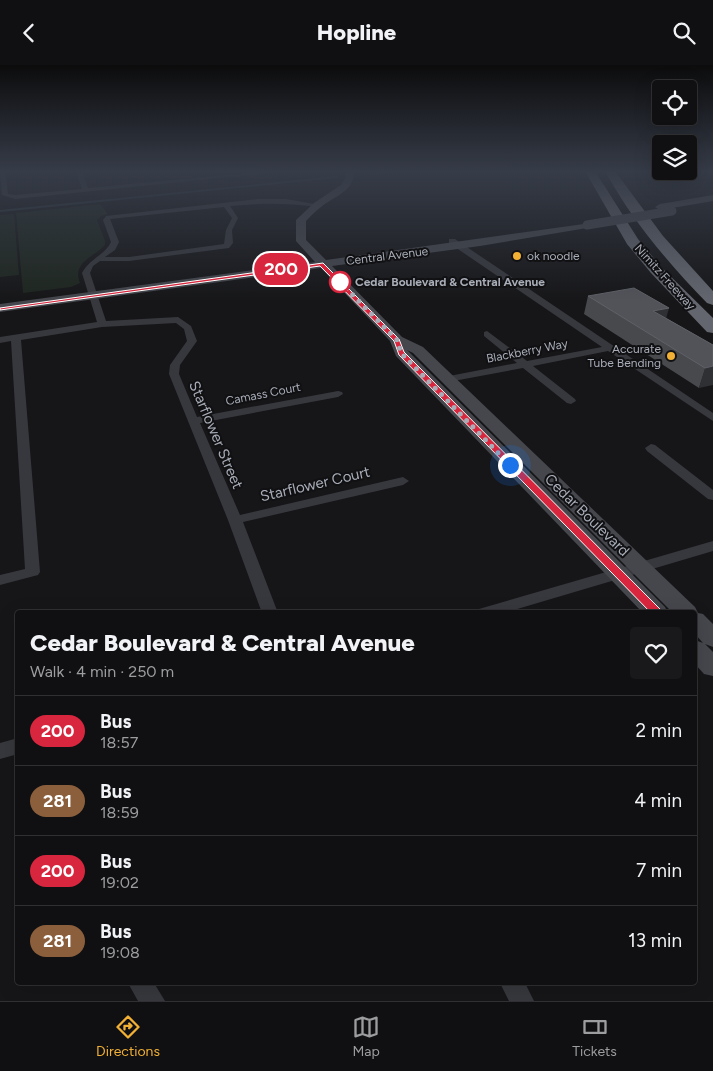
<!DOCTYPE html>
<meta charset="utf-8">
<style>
body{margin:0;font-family:Figtree,sans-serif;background:#19191b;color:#f1f3f6;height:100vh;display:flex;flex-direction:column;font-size:19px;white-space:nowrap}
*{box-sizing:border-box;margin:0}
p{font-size:16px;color:#9c9d9f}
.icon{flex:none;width:28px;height:28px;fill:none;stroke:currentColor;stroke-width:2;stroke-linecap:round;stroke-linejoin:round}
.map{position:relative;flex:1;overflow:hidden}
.side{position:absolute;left:15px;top:545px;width:682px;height:375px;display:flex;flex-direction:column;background:#101012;border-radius:5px;box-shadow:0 5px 20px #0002,0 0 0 1px #303032}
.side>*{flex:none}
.badge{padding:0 10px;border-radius:16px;font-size:18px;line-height:32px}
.tools{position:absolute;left:652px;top:15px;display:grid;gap:10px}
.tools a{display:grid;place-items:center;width:45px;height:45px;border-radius:5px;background:#101012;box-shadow:0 5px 20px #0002,0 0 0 1px #303032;font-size:25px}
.you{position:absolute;width:25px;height:25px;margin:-12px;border:4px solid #fff;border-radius:50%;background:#1a73e8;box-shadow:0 0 0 8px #1a73e833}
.map>.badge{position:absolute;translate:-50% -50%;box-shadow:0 0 0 2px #fff}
.round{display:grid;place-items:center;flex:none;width:52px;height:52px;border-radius:5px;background:#19191b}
.summary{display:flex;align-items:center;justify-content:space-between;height:85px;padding:0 15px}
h1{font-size:24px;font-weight:800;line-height:38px}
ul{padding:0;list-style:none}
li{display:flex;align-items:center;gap:15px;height:70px;padding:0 15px;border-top:1px solid #303032}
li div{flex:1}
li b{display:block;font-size:19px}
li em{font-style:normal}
li .badge{min-width:55px;font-weight:700;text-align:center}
header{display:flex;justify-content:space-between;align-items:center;height:65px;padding:0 15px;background:#101012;font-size:22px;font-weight:800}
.tab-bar{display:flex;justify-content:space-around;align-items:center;height:70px;border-top:1px solid #303032;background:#101012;font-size:14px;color:#9c9d9f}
.tab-bar a{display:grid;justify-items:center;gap:2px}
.tab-bar .current{color:#f2b134}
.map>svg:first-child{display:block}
.green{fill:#1e261f}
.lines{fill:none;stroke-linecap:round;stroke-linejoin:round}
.stream{stroke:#2c353c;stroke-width:2}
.street{fill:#37383d;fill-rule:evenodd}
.secondary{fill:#45474d;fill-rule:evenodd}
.highway{fill:#63666e;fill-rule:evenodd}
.secondary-bridge{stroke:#45474d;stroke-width:9}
.wall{fill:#47494d}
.shaded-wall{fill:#2f3033}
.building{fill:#525359;stroke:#5f6168}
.line{fill:#d7263d;stroke:#fff}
.walk{stroke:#a8adb8;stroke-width:5;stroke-dasharray:0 9}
.poi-dot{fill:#f2b134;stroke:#111113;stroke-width:2}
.stop-dot{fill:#fff;stroke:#d7263d;stroke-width:2.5}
.labels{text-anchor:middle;stroke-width:4;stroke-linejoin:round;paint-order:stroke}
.far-street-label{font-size:12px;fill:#a8adb8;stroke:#111113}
.far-poi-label{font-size:12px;fill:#a8adb8;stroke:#111113;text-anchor:start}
.far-stop-label{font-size:12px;font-weight:bold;fill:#a8adb8;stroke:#111113;text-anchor:start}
.street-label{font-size:15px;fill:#a8adb8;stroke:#111113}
</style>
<header><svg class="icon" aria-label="back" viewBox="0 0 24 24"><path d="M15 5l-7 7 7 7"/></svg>Hopline<svg class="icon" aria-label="search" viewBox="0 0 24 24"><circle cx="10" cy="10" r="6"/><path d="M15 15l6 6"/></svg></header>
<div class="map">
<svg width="713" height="936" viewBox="0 0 713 936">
<rect width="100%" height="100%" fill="#161618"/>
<g class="green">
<path d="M100,139L108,149L101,151L97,155L105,176V180C93,193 72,197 80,218L71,222L23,228L16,148Z"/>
<polygon points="14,149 19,210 0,212 0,150"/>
</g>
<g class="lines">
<g class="stream">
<polyline points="375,108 401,106"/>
<polyline points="0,146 337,112"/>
</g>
<g class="street">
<polygon points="0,106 5,106 8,129 15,130 82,124 76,106 82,106 88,123 269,106 287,106 15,134 2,130"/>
<path d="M258,134H286L320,140L317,142C287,138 260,138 230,141L238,153L232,165L233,178L229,183L129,196H100L93,201L90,208L106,256L178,252L191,261L197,276L180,300L179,309L197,352L338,326L342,327L343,329L338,332L200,358L240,450L403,412L409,416L403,420L243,457L278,548H262L228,455L169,309L170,300L187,276L184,264L176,258L102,262L21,275L40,507L38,510L0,520V510L25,504L11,276L0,278V272L97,257L82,208C89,194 105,190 111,177L103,155L106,151ZM224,142L232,153L226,165L224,179L129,192H105L115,185L119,177L110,154Z"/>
<polygon points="449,174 455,174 713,348 713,356 608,286 533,301 575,334 576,336 571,339 567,338 523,303 448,317 444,316 443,314 444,312 517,298 484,271 484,267 487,266 527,296 602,282 449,178"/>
<polygon points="651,379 655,380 713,425 713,435 708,434 647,386 645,383"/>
<polygon points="713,476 713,486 504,548 477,548 479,544"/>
<polygon points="18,673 18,689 0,694 0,678"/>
<polygon points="128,918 154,918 165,936 138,936"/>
<polygon points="500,918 525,918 534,936 509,936"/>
</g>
<g class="secondary">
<path d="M345,106H353C357,125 333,132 321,142C315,146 311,151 306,156V175L326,195L591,158V162L587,163L480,181L332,201L402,272L423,282L695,542L698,548L703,549L713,559V582L705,579L713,587V611L704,609L695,599V575L703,578L695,569V548H673L413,288L407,285L665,542L668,548H643L396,291L390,276L321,203L0,247V239L315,197L296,176V155L314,138L341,120L346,112Z"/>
<polygon points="713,130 713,136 660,145 655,142 660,139"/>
</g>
<g class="highway">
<polygon points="585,106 595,106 638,174 661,202 713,253 713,268 707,267 651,208 627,179"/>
<path d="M605,106H615L663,171L713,226V240L707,238C669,199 631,154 605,106Z"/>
</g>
<polyline class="secondary-bridge" points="587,160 672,146"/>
</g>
<polygon class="wall" points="588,231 666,253 713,280 699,323 584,249"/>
<g class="shaded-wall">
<polygon points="669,243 664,261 653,246"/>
<polygon points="713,301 713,320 699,323 705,303"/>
</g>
<polygon class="building" points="634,223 669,243 653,246 713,280 713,301 705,303 588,231"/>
<linearGradient id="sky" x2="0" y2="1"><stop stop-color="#0c0c0d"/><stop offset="0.45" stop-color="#363c48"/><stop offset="1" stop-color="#363c48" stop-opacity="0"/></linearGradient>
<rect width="713" height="237" fill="url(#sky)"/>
<polygon class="line" points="323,198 399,274 404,287 661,545 663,548 661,550 653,550 399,290 394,276 320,201 0,245 0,243"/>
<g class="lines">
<polyline class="walk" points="340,217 397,275 401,288 510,400"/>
</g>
<g class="poi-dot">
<circle cx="517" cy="191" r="5"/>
<circle cx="671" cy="291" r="5"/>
</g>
<circle class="stop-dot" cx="340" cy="217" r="10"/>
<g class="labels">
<g class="far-street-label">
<text transform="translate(387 191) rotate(-7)" y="4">Central Avenue</text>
<text transform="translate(665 212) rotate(48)" y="4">Nimitz Freeway</text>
<text transform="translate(527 286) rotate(-11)" y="4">Blackberry Way</text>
<text transform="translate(263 329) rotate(-11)" y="4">Camass Court</text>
</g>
<g class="far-poi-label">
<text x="527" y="195">ok noodle</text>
<text x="661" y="288" text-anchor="end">Accurate<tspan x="661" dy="14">Tube Bending</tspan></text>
</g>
<g class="far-stop-label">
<text x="355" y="221">Cedar Boulevard &amp; Central Avenue</text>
</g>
<g class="street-label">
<text transform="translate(216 370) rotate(67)" y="5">Starflower Street</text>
<text transform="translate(315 419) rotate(-13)" y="5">Starflower Court</text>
<text transform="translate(587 450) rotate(44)" y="5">Cedar Boulevard</text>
</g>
</g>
</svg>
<div class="tools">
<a><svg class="icon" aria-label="locate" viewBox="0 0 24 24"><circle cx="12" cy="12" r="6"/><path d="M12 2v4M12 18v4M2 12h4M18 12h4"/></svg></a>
<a><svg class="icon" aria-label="layers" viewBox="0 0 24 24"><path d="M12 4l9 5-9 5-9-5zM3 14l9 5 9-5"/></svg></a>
</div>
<div class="you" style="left:510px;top:400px"></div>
<b class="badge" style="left:281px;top:204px;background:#d7263d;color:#fff">200</b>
<section class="side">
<div class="summary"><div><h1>Cedar Boulevard &amp; Central Avenue</h1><p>Walk · 4 min · 250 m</p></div><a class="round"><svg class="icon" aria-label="heart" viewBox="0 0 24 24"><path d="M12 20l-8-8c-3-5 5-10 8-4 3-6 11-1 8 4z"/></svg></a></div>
<ul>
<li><span class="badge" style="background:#d7263d;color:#fff">200</span><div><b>Bus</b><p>18:57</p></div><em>2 min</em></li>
<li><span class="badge" style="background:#8b5e3c;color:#fff">281</span><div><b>Bus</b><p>18:59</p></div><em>4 min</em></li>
<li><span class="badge" style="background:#d7263d;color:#fff">200</span><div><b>Bus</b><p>19:02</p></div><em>7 min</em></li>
<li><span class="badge" style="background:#8b5e3c;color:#fff">281</span><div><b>Bus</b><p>19:08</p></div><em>13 min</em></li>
</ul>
</section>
</div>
<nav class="tab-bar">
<a class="current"><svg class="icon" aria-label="directions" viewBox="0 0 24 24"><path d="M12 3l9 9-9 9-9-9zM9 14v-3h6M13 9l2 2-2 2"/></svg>Directions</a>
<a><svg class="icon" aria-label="map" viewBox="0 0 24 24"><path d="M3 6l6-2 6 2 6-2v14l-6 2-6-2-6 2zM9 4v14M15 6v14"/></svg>Map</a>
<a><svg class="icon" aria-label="tickets" viewBox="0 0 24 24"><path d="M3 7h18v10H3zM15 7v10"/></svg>Tickets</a>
</nav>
